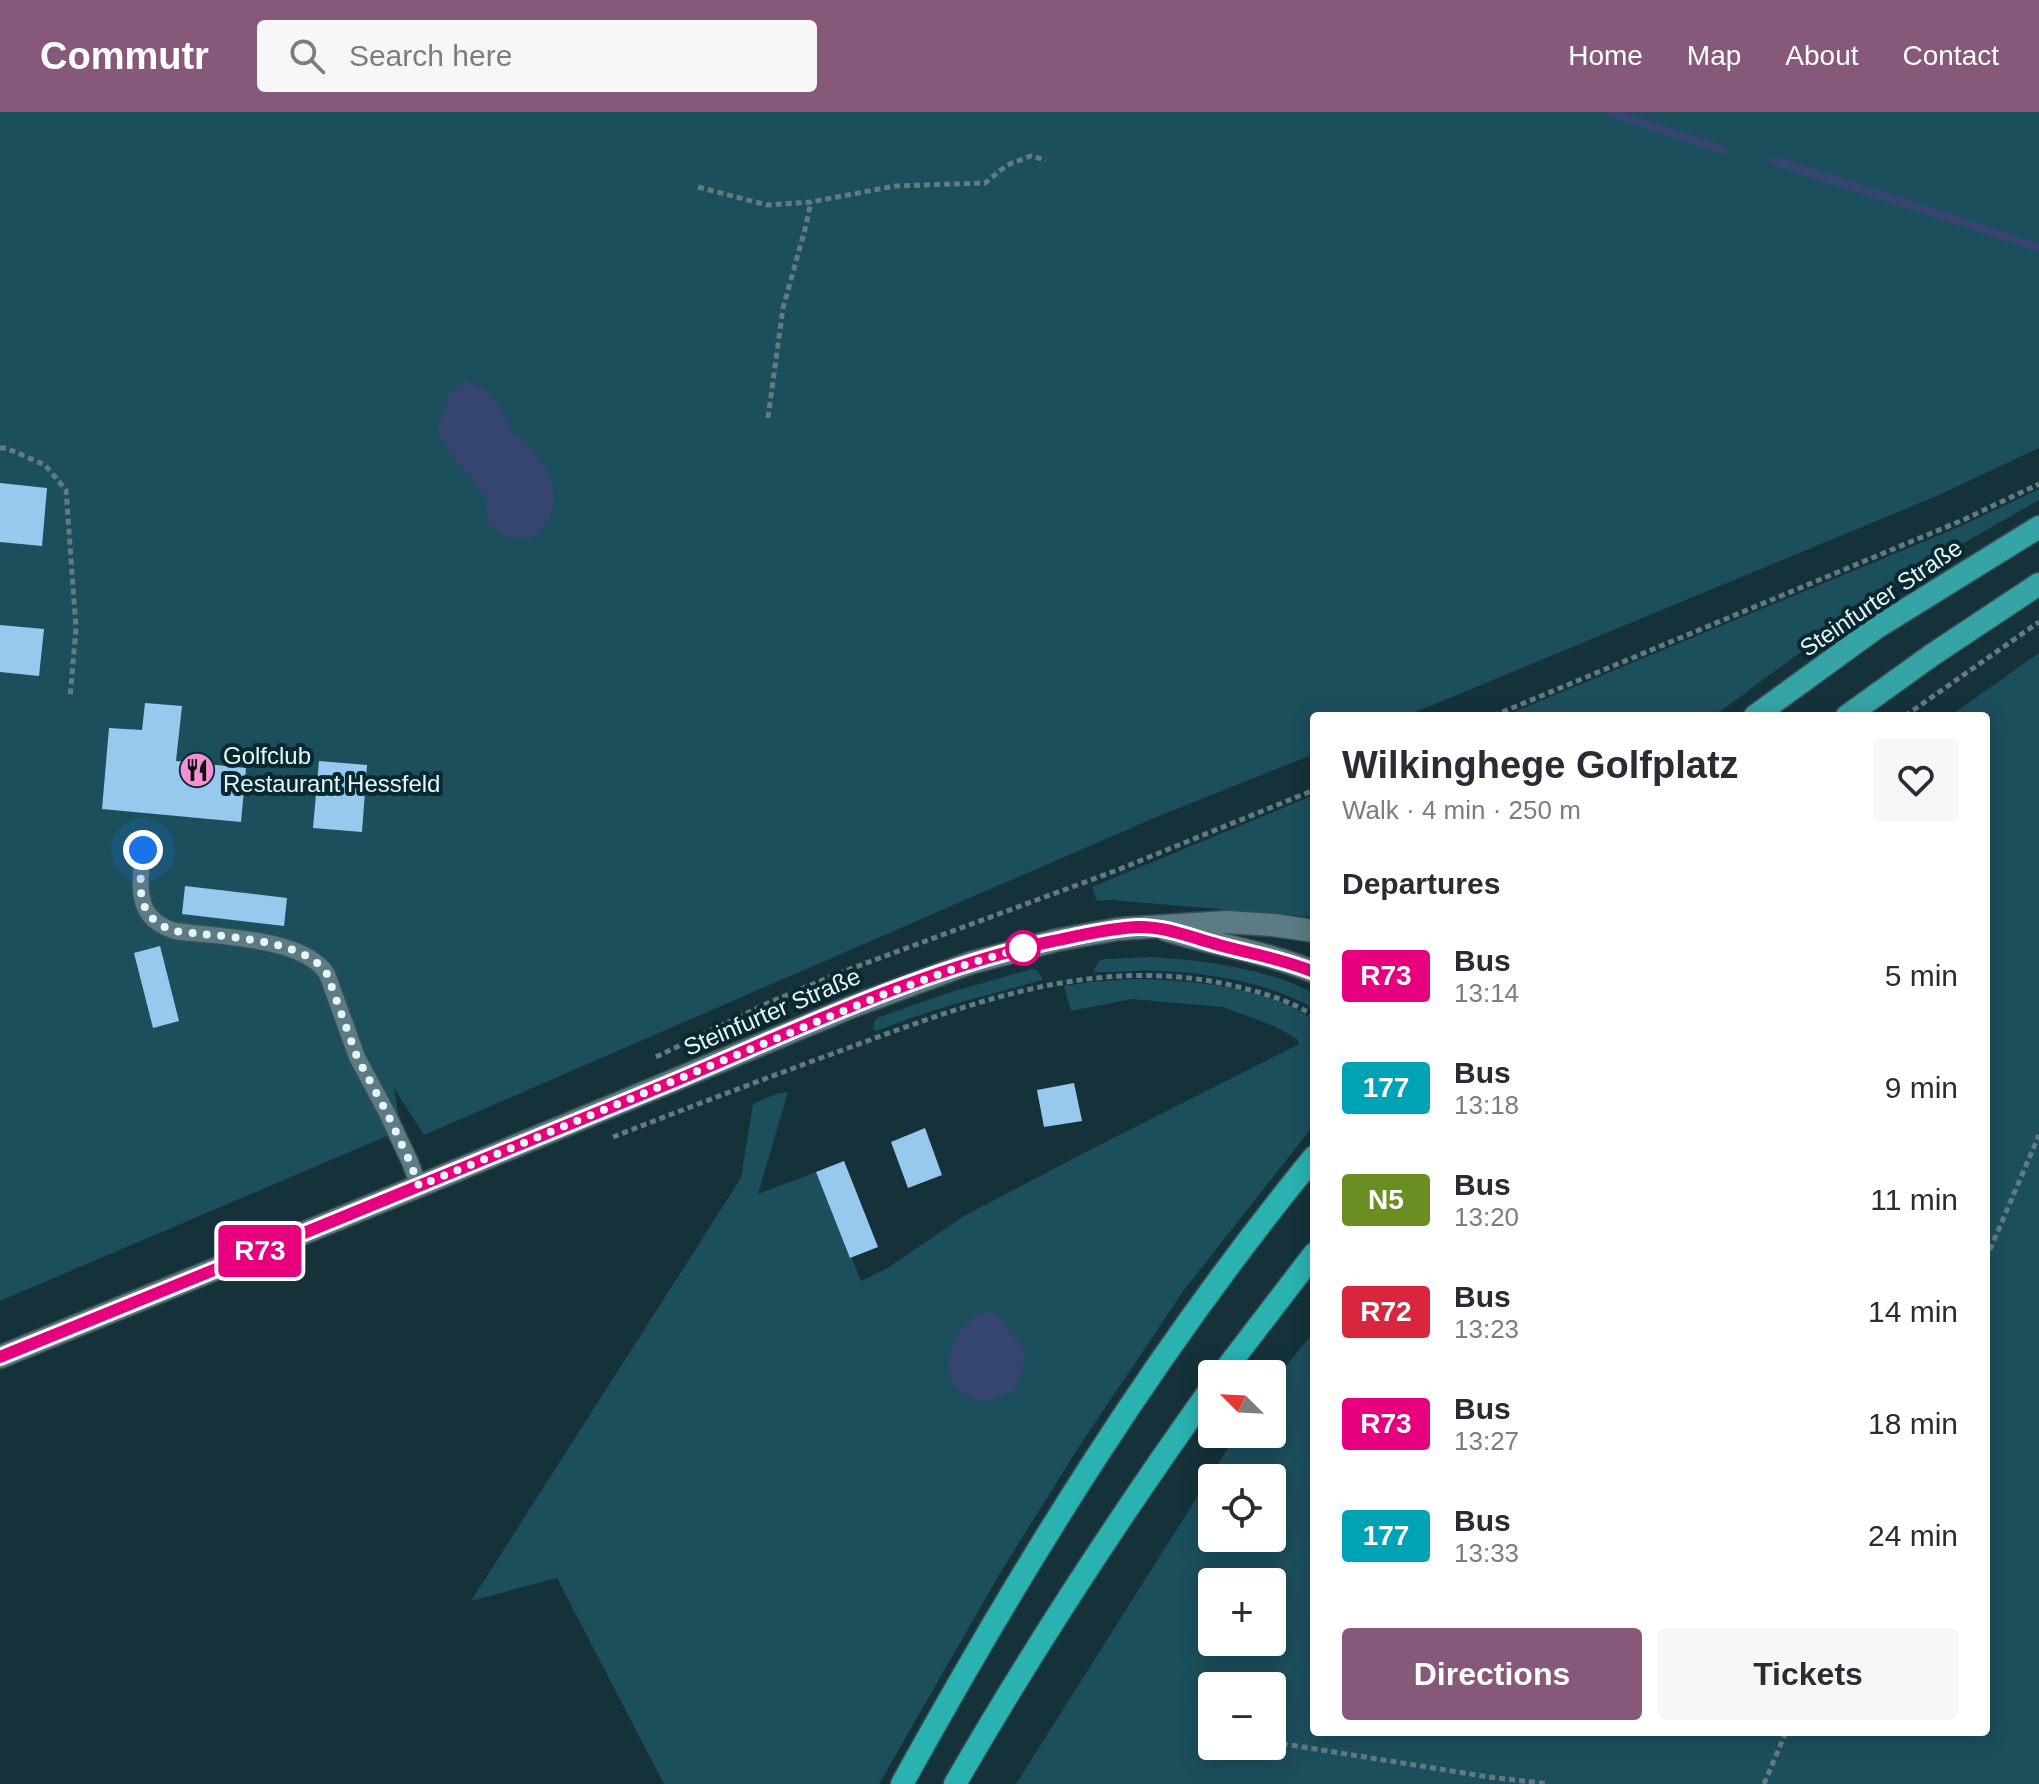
<!DOCTYPE html>
<meta charset="utf-8">
<style>
body{margin:0;font-family:Arial,sans-serif;background:#f7f7f7;color:#2b2b33;height:100vh;display:flex;flex-direction:column;font-size:30px;white-space:nowrap}
*{box-sizing:border-box;margin:0}
p{font-size:26px;color:#7c7c81}
.icon{flex:none;width:44px;height:44px;fill:none;stroke:currentColor;stroke-width:2;stroke-linecap:round;stroke-linejoin:round}
.map{position:relative;flex:1;overflow:hidden}
.drawer{position:absolute;left:1310px;top:600px;width:680px;height:1024px;display:flex;flex-direction:column;background:#fff;border-radius:8px;box-shadow:0 4px 20px #0003}
.drawer>*{flex:none}
.badge{padding:0 16px;border-radius:6px;font-size:28px;line-height:52px}
.needle{width:52px;rotate:294deg}
.controls{position:absolute;left:1198px;top:1248px;display:grid;gap:16px}
.controls a{display:grid;place-items:center;width:88px;height:88px;border-radius:8px;background:#fff;box-shadow:0 4px 20px #0003;font-size:40px}
.you{position:absolute;width:40px;height:40px;margin:-20px;border:6px solid #fff;border-radius:50%;background:#1a73e8;box-shadow:0 0 0 12px #1a73e833}
.map>.badge{position:absolute;translate:-50% -50%;box-shadow:0 0 0 4px #fff}
h2{padding:0 32px;font-size:30px;line-height:72px}
.round{display:grid;place-items:center;flex:none;width:84px;height:84px;border-radius:8px;background:#f7f7f7}
.head{display:flex;align-items:center;justify-content:space-between;height:136px;padding:0 32px}
h1{font-size:38px;font-weight:700;line-height:60px}
.cta{display:flex;gap:16px;margin-top:auto;padding:16px 32px}
.cta a{flex:1;height:92px;border-radius:8px;background:#86597b;color:#fff;font-size:32px;font-weight:700;line-height:92px;text-align:center}
.cta a+a{background:#f7f7f7;color:#2b2b33}
ul{padding:0;list-style:none}
li{display:flex;align-items:center;gap:24px;height:112px;padding:0 32px}
li div{flex:1}
li b{display:block;font-size:30px}
li em{font-style:normal}
li .badge{min-width:88px;font-weight:700;text-align:center}
header{display:flex;align-items:center;gap:48px;box-sizing:border-box;height:112px;padding:0 40px;background:#86597b;color:#fff}
header strong{font-size:38px}
nav{display:flex;gap:44px;margin-inline-start:auto;font-size:28px}
.search{width:560px;height:72px;background:#f7f7f7;display:flex;align-items:center;gap:20px;box-sizing:border-box;padding:0 28px;border-radius:8px;color:#7c7c81;font-size:30px}
.map>svg:first-child{display:block}
.green{fill:#1c4f5c;fill-rule:evenodd}
.water{fill:#354570}
.lines{fill:none;stroke-linecap:round;stroke-linejoin:round}
.stream{stroke:#354570;stroke-width:9}
.building{fill:#97c9ef}
.service-casing{stroke:#374f55;stroke-width:19}
.secondary-casing{stroke:#374f55;stroke-width:25}
.primary-casing{stroke:#374f55;stroke-width:25}
.trunk-casing{stroke:#374f55;stroke-width:25}
.path{stroke:#627b82;stroke-width:5;stroke-dasharray:6 4;stroke-linecap:butt}
.service{stroke:#5c7b84;stroke-width:16}
.secondary{stroke:#5c7b84;stroke-width:22}
.primary{stroke:#36a4a6;stroke-width:22}
.trunk{stroke:#2ab2b1;stroke-width:22}
.line-casing{stroke:#fff;stroke-width:18}
.line{stroke:#e6007e;stroke-width:12}
.walk{stroke:#e5f6fb;stroke-width:8;stroke-dasharray:0 14.4}
.stop-dot{fill:#fff;stroke:#e6007e;stroke-width:4}
.labels{text-anchor:middle;stroke-width:8;stroke-linejoin:round;paint-order:stroke}
.street-label{font-size:24px;fill:#e5f6fb;stroke:#0a2830}
.poi-label{font-size:24px;fill:#e5f6fb;stroke:#0a2830;text-anchor:start}
</style>
<header>
<strong>Commutr</strong>
<div class="search"><svg class="icon" aria-label="search" viewBox="0 0 24 24"><circle cx="10" cy="10" r="6"/><path d="M15 15l6 6"/></svg>Search here</div>
<nav><a>Home</a><a>Map</a><a>About</a><a>Contact</a></nav>
</header>
<div class="map">
<svg width="2039" height="1672" viewBox="0 0 2039 1672">
<rect width="100%" height="100%" fill="#15323a"/>
<g class="green">
<polygon points="0,0 2039,0 2039,336 1939,383 1406,604 1314,604 1314,642 1154,706 424,1023 394,976 401,1018 0,1189"/>
<polygon points="2039,377 2039,388 1953,437 1848,505 1714,604 1504,604 1959,415"/>
<path d="M2039,541V1672H1016L1237,1322H1272V1271L1314,1220V1620H1986V604H1950ZM1212,1366H1272V1426H1212ZM1212,1470H1272V1530H1212ZM1212,1574H1272V1634H1212Z"/>
<polygon points="1314,683 1314,805 1111,788 1097,789 1092,775"/>
<path d="M1153,845C1208,849 1264,856 1314,881V897C1272,871 1210,861 1162,859C1139,857 1116,861 1093,860L1099,849L1105,847Z"/>
<path d="M1032,857L1037,858L1042,865V868C986,883 930,897 877,919L873,917L874,910L877,906L951,880Z"/>
<path d="M1133,867C1184,867 1273,875 1314,909V1013L1184,1178L1080,1333L1000,1461L879,1672H664L557,1466L471,1489L741,1066L753,992L776,982L788,980L758,1082L816,1060L861,1169L886,1157L964,1104L1078,1044L1299,932L1297,927L1274,914L1223,895L1132,887L1071,899L1064,874L1092,870Z"/>
</g>
<g class="water">
<polygon points="465,269 485,277 500,295 512,319 526,331 546,356 555,385 549,408 537,424 523,427 504,424 488,412 485,386 469,363 450,342 437,316 450,281"/>
<path d="M988,1200L1000,1206L1025,1239L1021,1263L1014,1280L1000,1283L989,1290C975,1288 957,1281 951,1267C940,1243 963,1204 988,1200Z"/>
</g>
<g class="lines">
<g class="stream">
<polyline points="1610,0 1724,38"/>
<polyline points="1773,48 2039,136"/>
</g>
</g>
<g class="building">
<polygon points="0,371 47,376 42,434 0,430"/>
<polygon points="0,513 44,517 39,564 0,560"/>
<polygon points="145,591 182,594 176,649 246,656 241,710 102,697 109,616 142,618"/>
<polygon points="319,649 367,653 362,720 313,716"/>
<polygon points="185,774 287,786 284,814 182,802"/>
<polygon points="160,834 179,909 153,916 134,841"/>
<polygon points="1074,971 1082,1009 1044,1015 1037,978"/>
<polygon points="925,1016 942,1063 908,1076 891,1030"/>
<polygon points="844,1049 878,1135 850,1146 816,1060"/>
</g>
<g class="lines">
<defs>
<path id="service" d="M143,738C140,773 133,806 175,819C217,825 304,825 327,862L357,945L387,1001L410,1050L419,1074"/>
<g id="secondary">
<path d="M1166,818C1215,833 1267,840 1314,860"/>
<polyline points="0,1245 419,1074 856,893 970,851 1057,828 1118,817 1227,810 1273,813 1314,819"/>
</g>
<g id="primary">
<polyline points="1755,604 1876,516 2039,415"/>
<polyline points="1847,604 1932,543 2039,472"/>
</g>
<g id="trunk">
<polyline points="1222,1262 1314,1142"/>
<path d="M902,1672C1023,1453 1155,1239 1314,1045"/>
<path d="M955,1672C1034,1535 1120,1404 1212,1275"/>
</g>
</defs>
<use href="#service" class="service-casing"/>
<use href="#secondary" class="secondary-casing"/>
<use href="#primary" class="primary-casing"/>
<use href="#trunk" class="trunk-casing"/>
<g class="path">
<polyline points="698,75 767,93 811,90 895,74 985,71 1007,53 1031,44 1046,48"/>
<polyline points="768,306 783,196 805,117 811,90"/>
<polyline points="0,336 6,336 45,353 66,378 76,516 70,586"/>
<polyline points="1493,604 1963,408 2039,372"/>
<polyline points="1905,604 2039,510"/>
<polyline points="656,945 768,891 842,860 1115,759 1314,678"/>
<path d="M613,1025C684,997 756,970 829,943C961,895 1091,840 1235,874C1263,881 1290,888 1314,904"/>
<polyline points="1986,1147 2039,1023"/>
<polyline points="1272,1630 1489,1665 1549,1672"/>
<polyline points="1764,1672 1786,1620"/>
</g>
<use href="#service" class="service"/>
<use href="#secondary" class="secondary"/>
<use href="#primary" class="primary"/>
<use href="#trunk" class="trunk"/>
</g>
<g class="lines">
<defs>
<path id="line" d="M0,1245C222,1155 444,1064 665,973C788,922 910,862 1040,832C1072,825 1105,817 1137,815C1165,814 1193,826 1219,833C1252,842 1283,847 1314,860"/>
</defs>
<use href="#line" class="line-casing"/>
<use href="#line" class="line"/>
<path class="walk" d="M143,738C140,773 133,806 175,819C217,825 304,825 327,862L357,945L387,1001L410,1050L419,1074L882,883L970,851L1023,836"/>
</g>
<defs>
<symbol id="restaurant-disc" viewBox="-11 -11 22 22"><circle r="9.5" fill="#f591d2" stroke="#0a2830"/><path d="M-5-6h1v4h1v-4h1v4h1v-4h1v5L-1.5 .5V6h-2V.5L-5-1ZM5-6V6H3V1.5H1.5Q1.5-4 5-6Z" fill="#111"/></symbol>
</defs>
<g fill-rule="evenodd">
<use href="#restaurant-disc" x="177" y="638" width="40" height="40"/>
</g>
<circle class="stop-dot" cx="1023" cy="836" r="16"/>
<g class="labels">
<g class="street-label">
<text transform="translate(1881 486) rotate(-34)" y="8">Steinfurter Straße</text>
<text transform="translate(772 900) rotate(-23)" y="8">Steinfurter Straße</text>
</g>
<g class="poi-label">
<text x="223" y="652">Golfclub<tspan x="223" dy="28">Restaurant Hessfeld</tspan></text>
</g>
</g>
</svg>
<div class="controls">
<a><svg class="needle" viewBox="-14 -14 28 28"><path d="M0-13l5 13h-10z" fill="#e53935"/><path d="M0 13l5-13h-10z" fill="#7c7c81"/></svg></a>
<a><svg class="icon" aria-label="locate" viewBox="0 0 24 24"><circle cx="12" cy="12" r="6"/><path d="M12 2v4M12 18v4M2 12h4M18 12h4"/></svg></a>
<a>+</a>
<a>−</a>
</div>
<div class="you" style="left:143px;top:738px"></div>
<b class="badge" style="left:260px;top:1139px;background:#e6007e;color:#fff">R73</b>
<section class="drawer">
<div class="head"><div><h1>Wilkinghege Golfplatz</h1><p>Walk · 4 min · 250 m</p></div><a class="round"><svg class="icon" aria-label="heart" viewBox="0 0 24 24"><path d="M12 20l-8-8c-3-5 5-10 8-4 3-6 11-1 8 4z"/></svg></a></div>
<h2>Departures</h2>
<ul>
<li><span class="badge" style="background:#e6007e;color:#fff">R73</span><div><b>Bus</b><p>13:14</p></div><em>5 min</em></li>
<li><span class="badge" style="background:#00a3b4;color:#fff">177</span><div><b>Bus</b><p>13:18</p></div><em>9 min</em></li>
<li><span class="badge" style="background:#6b8e23;color:#fff">N5</span><div><b>Bus</b><p>13:20</p></div><em>11 min</em></li>
<li><span class="badge" style="background:#d7263d;color:#fff">R72</span><div><b>Bus</b><p>13:23</p></div><em>14 min</em></li>
<li><span class="badge" style="background:#e6007e;color:#fff">R73</span><div><b>Bus</b><p>13:27</p></div><em>18 min</em></li>
<li><span class="badge" style="background:#00a3b4;color:#fff">177</span><div><b>Bus</b><p>13:33</p></div><em>24 min</em></li>
</ul>
<div class="cta"><a>Directions</a><a>Tickets</a></div>
</section>
</div>
